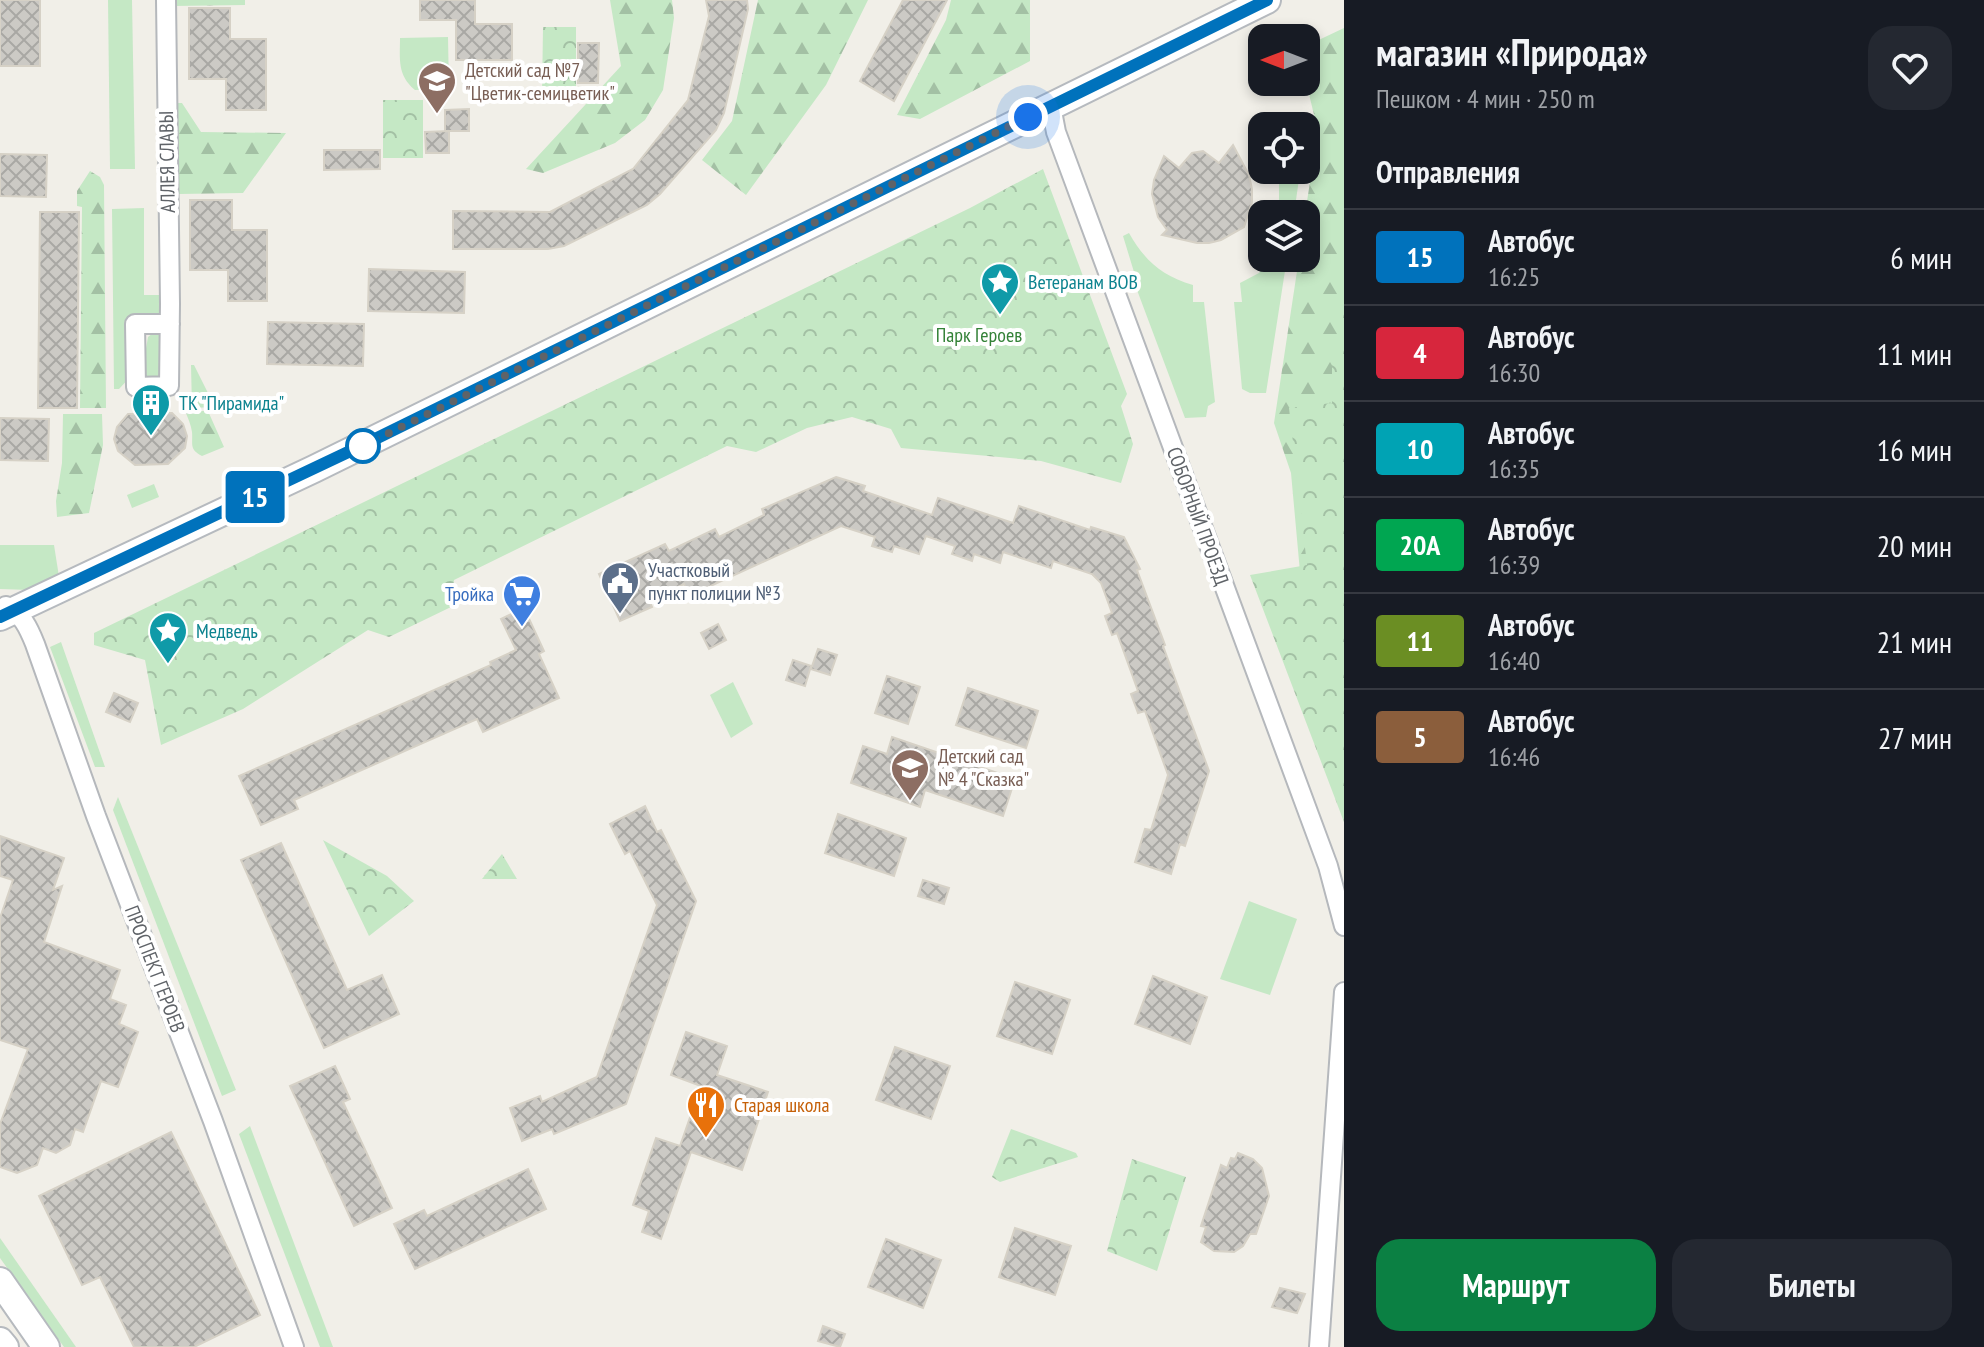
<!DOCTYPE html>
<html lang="ru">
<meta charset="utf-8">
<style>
body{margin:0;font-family:"PT Sans Narrow",sans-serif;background:#242831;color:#f1f3f6;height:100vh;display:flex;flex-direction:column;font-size:30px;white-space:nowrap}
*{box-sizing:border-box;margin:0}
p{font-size:26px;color:#9ea1a6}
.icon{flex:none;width:44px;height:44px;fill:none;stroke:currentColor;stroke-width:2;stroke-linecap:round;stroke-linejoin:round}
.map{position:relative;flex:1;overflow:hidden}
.details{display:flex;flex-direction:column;background:#171b24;width:640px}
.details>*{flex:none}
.badge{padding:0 16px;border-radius:6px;font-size:28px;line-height:52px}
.needle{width:52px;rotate:270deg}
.fabs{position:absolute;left:1248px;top:24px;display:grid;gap:16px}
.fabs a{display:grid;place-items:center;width:72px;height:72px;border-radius:16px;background:#171b24;box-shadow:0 4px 12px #0003;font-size:40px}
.you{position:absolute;width:40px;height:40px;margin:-20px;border:6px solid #fff;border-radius:50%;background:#1a73e8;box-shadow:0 0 0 12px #1a73e833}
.map>.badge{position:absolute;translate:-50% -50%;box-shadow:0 0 0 4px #fff}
h2{padding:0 32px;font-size:30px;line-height:72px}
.round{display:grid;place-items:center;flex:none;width:84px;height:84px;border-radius:24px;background:#242831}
.overview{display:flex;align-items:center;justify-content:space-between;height:136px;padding:0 32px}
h1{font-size:38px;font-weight:700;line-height:60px}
.button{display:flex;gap:16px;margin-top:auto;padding:16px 32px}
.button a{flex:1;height:92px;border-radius:24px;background:#0b8043;color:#fff;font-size:32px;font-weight:700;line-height:92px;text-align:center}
.button a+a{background:#242831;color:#f1f3f6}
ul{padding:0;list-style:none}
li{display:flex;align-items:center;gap:24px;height:96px;padding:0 32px;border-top:2px solid #363941}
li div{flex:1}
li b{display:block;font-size:30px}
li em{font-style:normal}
li .badge{min-width:88px;font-weight:700;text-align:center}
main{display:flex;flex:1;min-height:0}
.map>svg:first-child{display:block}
.grass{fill:#c5e8c5}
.forest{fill:url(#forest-firs)}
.park{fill:url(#park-crowns)}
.building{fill:url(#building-cross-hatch);stroke:#d6d1c6;stroke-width:2}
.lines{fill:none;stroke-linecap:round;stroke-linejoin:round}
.street-casing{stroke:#b5b8bc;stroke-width:22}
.secondary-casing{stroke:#b6babf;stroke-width:30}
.street{stroke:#fff;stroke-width:18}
.secondary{stroke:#fff;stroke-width:26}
.line-casing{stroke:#fff;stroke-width:18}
.line{stroke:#0072bc;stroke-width:12}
.walk{stroke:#5f6368;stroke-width:8;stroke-dasharray:0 14.4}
.stop-dot{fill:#fff;stroke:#0072bc;stroke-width:4}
.labels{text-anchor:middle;stroke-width:8;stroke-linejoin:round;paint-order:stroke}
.education-label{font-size:20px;fill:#785e54;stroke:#fff;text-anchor:start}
.street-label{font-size:20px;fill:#5f6368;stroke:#fff}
.culture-label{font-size:20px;fill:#0d838f;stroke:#fff;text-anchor:start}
.park-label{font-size:20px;fill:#348238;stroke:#fff}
.service-label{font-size:20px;fill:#4e5e75;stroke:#fff;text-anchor:start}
.shop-label{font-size:20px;fill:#366cbe;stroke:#fff;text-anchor:end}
.food-label{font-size:20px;fill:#c56008;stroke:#fff;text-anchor:start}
</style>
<main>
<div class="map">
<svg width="1344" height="1347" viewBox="0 0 1344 1347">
<defs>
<pattern id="forest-firs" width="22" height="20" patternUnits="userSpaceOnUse" patternTransform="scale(2)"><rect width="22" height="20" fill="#c5e8c5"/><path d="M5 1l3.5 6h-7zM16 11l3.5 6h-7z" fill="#a3c0a4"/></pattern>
<pattern id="park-crowns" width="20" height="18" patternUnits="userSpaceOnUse" patternTransform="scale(2)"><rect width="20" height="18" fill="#c5e8c5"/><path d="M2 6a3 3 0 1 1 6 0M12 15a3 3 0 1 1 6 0" fill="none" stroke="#a3c0a4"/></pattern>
<pattern id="building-cross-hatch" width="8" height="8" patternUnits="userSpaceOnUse" patternTransform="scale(2)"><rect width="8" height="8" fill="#cccac5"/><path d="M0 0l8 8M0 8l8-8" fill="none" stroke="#a9a8a4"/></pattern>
</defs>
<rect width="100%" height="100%" fill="#f1efe8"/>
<g class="grass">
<polygon points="108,0 132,0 135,169 110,169"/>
<path d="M448,37L449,89L415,90C397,75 400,59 400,38Z"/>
<polygon points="1279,178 1299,179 1294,214 1279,214"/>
<polygon points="144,208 144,295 166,295 167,320 132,321 132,375 119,389 114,389 112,209"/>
<path d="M1129,233C1145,261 1162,276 1193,285V302H1204L1215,402L1208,406L1206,417L1185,418L1131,274L1134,272L1123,236Z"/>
<polygon points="1270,258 1287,258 1266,393 1250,393 1242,389 1234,302 1242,302 1240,283 1259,273"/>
<polygon points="153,333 163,336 160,378 147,378 144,375 143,365 148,337"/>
<polygon points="191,365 194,365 215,407 192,408"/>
<polygon points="154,484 159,497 132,508 127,495"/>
<polygon points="0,545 54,545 60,583 30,590 0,589"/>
<polygon points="61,642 105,767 106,767 95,767 50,647"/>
<polygon points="733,682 753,724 731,738 710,695"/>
<polygon points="118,797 236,1090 222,1096 113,810"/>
<polygon points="1249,901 1297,919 1270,995 1220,979"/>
<polygon points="250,1126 333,1347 320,1347 239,1134"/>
<polygon points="0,1238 76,1347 64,1347 0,1258"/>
</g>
<g class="forest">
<polygon points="610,0 672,0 674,18 663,90 645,120 615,143 543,173 526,169 621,66"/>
<polygon points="758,0 868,0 826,85 746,195 702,160 732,121"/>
<polygon points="951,0 1030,0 1030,61 920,119 897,115 946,20"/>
<polygon points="1344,28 1344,809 1313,715 1291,473 1274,423 1299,258 1306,258 1305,214 1318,131 1306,82 1306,46"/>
<polygon points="178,103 182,103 201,132 286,133 243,193 179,194"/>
<polygon points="90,171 100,177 104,185 106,408 80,408 82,207 77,206 77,191"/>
<path d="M185,411H208L224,447L202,456C189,449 193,445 192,432C191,425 188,418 185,411Z"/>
<polygon points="63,414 102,414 103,445 89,513 57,517 56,501 62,463"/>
</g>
<g class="park">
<polygon points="174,0 245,0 245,5 174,6"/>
<polygon points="543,27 576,27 576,96 542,95"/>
<rect x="383" y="100" width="40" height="58"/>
<polygon points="1043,169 1127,394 1121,406 1133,444 1121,483 1041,461 901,448 891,429 852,417 807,428 756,452 727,446 454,580 451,607 389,637 368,630 243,709 161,745 145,660 94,645 94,633 970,208"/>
<polygon points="1344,311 1344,822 1250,575 1307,565 1289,408 1332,403 1332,362"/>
<polygon points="323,840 387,876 414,901 369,936"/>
<polygon points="502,854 517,879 482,879"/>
<polygon points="1011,1129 1076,1153 1078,1157 1000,1182 992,1177"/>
<polygon points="1132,1159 1186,1177 1157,1271 1107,1251"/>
</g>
<g class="building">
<rect x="0" y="0" width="40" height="66"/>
<polygon points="420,0 475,0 475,24 512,24 512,60 456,60 456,20 420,20"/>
<polygon points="706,0 747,0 748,9 724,113 716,130 660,194 647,205 564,246 548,249 453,249 453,211 550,212 633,169 688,100 709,16"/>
<polygon points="903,0 947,0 894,101 860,81"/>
<polygon points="189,8 230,8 230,39 266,39 266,110 226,110 226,79 189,79"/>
<polygon points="578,43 599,43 598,83 578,83"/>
<polygon points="469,109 469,131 445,131 445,110"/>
<polygon points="449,131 449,153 426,153 425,132"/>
<polygon points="1233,145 1249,175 1252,189 1252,202 1244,227 1221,240 1209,243 1197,243 1162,235 1167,230 1158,217 1152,194 1154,180 1164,156 1179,168 1192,153 1203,151 1219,163"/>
<polygon points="324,150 380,150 380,169 324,170"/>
<polygon points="0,154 47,155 46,197 0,196"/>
<polygon points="190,200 232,200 232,230 267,230 267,301 228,301 228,270 190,270"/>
<polygon points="40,212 79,212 77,408 38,408"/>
<polygon points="369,269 465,272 464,313 368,311"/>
<polygon points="268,322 364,324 363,366 267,364"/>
<polygon points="172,413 183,424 187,436 185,448 168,464 135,465 118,451 114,439 117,427 128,414"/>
<polygon points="0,418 49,419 48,461 0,460"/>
<polygon points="836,477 865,486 863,491 932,515 938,498 1013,523 1019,506 1090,530 1091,527 1124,537 1140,569 1137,570 1165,645 1163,646 1209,771 1185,846 1180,844 1171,874 1135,862 1145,829 1151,830 1168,775 1145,711 1138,713 1131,694 1138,691 1117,633 1112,635 1105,616 1112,613 1101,583 1092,574 1053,561 1051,568 1003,552 1000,563 974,554 972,561 952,554 955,546 926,536 919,554 894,546 892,552 872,546 875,537 841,526 689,596 684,584 649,600 652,607 620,621 599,574 665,544 669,551 715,529 719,537 764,515 762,509"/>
<polygon points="524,608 544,651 539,654 559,698 483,732 477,719 294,800 298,809 261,825 239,776 491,665 490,662 516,650 501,619"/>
<polygon points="718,624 726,640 709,649 701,633"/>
<polygon points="818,649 837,655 830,675 811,669"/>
<polygon points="793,660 811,666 805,686 786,680"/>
<polygon points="887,676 920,687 908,724 875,713"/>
<polygon points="968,688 1038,711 1026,748 956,725"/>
<polygon points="114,693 138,703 130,722 106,712"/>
<polygon points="892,737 1015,779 1003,816 925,790 920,807 851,783 863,746 887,754"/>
<polygon points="645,806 657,832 661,830 696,901 626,1104 554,1134 552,1129 522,1141 510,1108 540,1096 542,1102 597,1077 657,905 630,851 625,854 610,824"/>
<polygon points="838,814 906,838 894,876 825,853"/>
<polygon points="0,836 64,858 53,890 62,886 44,942 120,970 110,999 126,1005 119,1024 138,1032 118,1087 101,1081 83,1132 75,1129 70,1145 56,1153 43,1148 37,1165 17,1173 0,1167 0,1124 28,1049 0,1040 0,918 13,880 0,876"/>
<polygon points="281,843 347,990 382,975 399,1014 324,1048 241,860"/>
<polygon points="923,880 949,888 944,904 918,896"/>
<polygon points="1153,976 1207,997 1190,1044 1135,1024"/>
<polygon points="1015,982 1070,1000 1052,1054 997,1036"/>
<polygon points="686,1032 727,1046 717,1075 768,1092 742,1170 691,1152 661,1239 642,1232 649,1211 633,1205 656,1138 680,1146 701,1086 671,1075"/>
<polygon points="895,1047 950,1066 931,1119 876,1100"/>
<polygon points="335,1066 350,1099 343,1102 392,1208 354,1226 290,1086"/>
<polygon points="171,1132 260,1315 194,1347 134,1347 100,1277 82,1285 39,1196"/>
<polygon points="1238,1153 1253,1159 1262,1168 1269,1196 1256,1234 1250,1234 1243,1246 1234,1252 1214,1251 1201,1242 1206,1227 1201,1226 1221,1165 1227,1168 1231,1158 1235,1159"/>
<polygon points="528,1169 546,1209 415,1269 394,1224 424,1210 427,1216"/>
<polygon points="1015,1228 1071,1246 1055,1295 999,1277"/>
<polygon points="886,1239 941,1260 923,1308 868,1287"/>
<polygon points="1280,1288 1305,1294 1297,1313 1272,1307"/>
<polygon points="823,1326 845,1334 840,1347 818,1341"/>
</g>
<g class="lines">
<defs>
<g id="street">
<polyline points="166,0 170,304 169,386 136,387 135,324 170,324"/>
<polyline points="1051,106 1056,132 1328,866 1344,926"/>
<path d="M6,606C22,613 29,629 35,644L96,816L213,1121L294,1347"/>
<polyline points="1319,1347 1344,992"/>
</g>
<g id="secondary">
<polyline points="0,617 314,469 1267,0"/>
<polyline points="0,1281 46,1347"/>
<polyline points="0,1341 5,1347"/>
</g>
</defs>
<use href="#street" class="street-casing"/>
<use href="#secondary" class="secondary-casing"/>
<use href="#street" class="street"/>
<use href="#secondary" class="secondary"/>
</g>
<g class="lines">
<defs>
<polyline id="line" points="0,617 363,445 1267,0"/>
</defs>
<use href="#line" class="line-casing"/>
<use href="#line" class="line"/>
<polyline class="walk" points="363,446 1028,117"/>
</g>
<defs>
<symbol id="school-pin" viewBox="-11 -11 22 30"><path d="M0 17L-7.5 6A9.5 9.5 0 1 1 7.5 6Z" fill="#8d6e63" stroke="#fff"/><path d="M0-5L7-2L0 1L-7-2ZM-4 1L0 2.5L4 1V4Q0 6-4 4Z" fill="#fff"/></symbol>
<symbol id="sight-pin" viewBox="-11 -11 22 30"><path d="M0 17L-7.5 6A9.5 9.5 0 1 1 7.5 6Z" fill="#0f9aa8" stroke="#fff"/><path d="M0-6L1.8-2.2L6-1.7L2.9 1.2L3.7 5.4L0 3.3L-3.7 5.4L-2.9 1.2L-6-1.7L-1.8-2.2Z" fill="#fff"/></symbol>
<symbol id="building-pin" viewBox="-11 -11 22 30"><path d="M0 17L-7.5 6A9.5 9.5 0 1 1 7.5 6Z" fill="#0f9aa8" stroke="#fff"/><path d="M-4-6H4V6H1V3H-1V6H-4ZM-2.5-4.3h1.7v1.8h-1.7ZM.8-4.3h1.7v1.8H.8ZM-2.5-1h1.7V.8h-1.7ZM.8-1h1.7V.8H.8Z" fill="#fff"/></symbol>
<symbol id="civic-pin" viewBox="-11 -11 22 30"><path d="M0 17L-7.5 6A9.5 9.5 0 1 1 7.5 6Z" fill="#5c6f8a" stroke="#fff"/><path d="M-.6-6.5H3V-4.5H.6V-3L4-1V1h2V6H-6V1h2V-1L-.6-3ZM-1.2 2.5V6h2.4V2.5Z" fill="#fff"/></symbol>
<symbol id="supermarket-pin" viewBox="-11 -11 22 30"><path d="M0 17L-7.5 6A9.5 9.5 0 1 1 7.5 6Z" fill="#3f7fe0" stroke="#fff"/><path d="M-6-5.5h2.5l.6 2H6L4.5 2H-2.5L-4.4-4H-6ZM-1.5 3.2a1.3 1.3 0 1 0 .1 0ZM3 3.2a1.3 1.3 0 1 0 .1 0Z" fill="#fff"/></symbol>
<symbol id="restaurant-pin" viewBox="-11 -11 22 30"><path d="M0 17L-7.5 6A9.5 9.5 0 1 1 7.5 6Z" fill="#e8710a" stroke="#fff"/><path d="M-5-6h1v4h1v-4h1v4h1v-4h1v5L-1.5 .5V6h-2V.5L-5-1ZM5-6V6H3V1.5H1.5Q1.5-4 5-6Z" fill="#fff"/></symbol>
</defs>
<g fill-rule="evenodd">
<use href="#school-pin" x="415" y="59" width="44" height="60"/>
<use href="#sight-pin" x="978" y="260" width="44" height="60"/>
<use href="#building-pin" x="129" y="381" width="44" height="60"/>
<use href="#civic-pin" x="598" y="559" width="44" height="60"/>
<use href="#supermarket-pin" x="500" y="572" width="44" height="60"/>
<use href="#sight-pin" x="146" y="609" width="44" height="60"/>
<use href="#school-pin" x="888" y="746" width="44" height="60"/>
<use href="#restaurant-pin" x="684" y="1083" width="44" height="60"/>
</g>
<circle class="stop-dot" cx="363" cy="446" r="16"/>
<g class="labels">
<g class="education-label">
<text x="465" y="77">Детский сад №7<tspan x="465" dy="23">"Цветик-семицветик"</tspan></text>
<text x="938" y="763">Детский сад<tspan x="938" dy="23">№ 4 "Сказка"</tspan></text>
</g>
<g class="street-label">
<text transform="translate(167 162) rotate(-91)" y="7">АЛЛЕЯ СЛАВЫ</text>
<text transform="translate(1198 516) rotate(70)" y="7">СОБОРНЫЙ ПРОЕЗД</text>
<text transform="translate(155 969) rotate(69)" y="7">ПРОСПЕКТ ГЕРОЕВ</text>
</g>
<g class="culture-label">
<text x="1028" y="289">Ветеранам ВОВ</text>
<text x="179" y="410">ТК "Пирамида"</text>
<text x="196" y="638">Медведь</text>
</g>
<g class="park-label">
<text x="979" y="342">Парк Героев</text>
</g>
<g class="service-label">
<text x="648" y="577">Участковый<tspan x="648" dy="23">пункт полиции №3</tspan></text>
</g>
<g class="shop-label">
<text x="494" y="601">Тройка</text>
</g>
<g class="food-label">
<text x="734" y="1112">Старая школа</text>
</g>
</g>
</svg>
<div class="fabs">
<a><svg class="needle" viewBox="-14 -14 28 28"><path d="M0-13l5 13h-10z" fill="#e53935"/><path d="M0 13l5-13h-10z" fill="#9ea1a6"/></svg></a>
<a><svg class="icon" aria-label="locate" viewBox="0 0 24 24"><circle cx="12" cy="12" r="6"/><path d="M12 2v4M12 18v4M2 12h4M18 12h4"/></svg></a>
<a><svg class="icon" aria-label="layers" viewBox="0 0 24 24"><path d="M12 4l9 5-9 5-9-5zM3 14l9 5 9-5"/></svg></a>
</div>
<div class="you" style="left:1028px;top:117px"></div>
<b class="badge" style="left:255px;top:497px;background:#0072bc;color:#fff">15</b>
</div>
<section class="details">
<div class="overview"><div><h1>магазин «Природа»</h1><p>Пешком · 4 мин · 250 m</p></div><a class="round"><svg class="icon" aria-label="heart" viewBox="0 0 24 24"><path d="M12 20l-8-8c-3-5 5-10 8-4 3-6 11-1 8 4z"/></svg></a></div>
<h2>Отправления</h2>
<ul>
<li><span class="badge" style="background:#0072bc;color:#fff">15</span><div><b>Автобус</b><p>16:25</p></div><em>6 мин</em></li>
<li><span class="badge" style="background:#d7263d;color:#fff">4</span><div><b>Автобус</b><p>16:30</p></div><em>11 мин</em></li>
<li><span class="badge" style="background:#00a3b4;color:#fff">10</span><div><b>Автобус</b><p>16:35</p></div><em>16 мин</em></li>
<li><span class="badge" style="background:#00a651;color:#fff">20А</span><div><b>Автобус</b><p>16:39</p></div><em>20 мин</em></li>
<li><span class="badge" style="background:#6b8e23;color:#fff">11</span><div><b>Автобус</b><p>16:40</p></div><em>21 мин</em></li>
<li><span class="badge" style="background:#8b5e3c;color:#fff">5</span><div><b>Автобус</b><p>16:46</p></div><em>27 мин</em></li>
</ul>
<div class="button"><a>Маршрут</a><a>Билеты</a></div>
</section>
</main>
